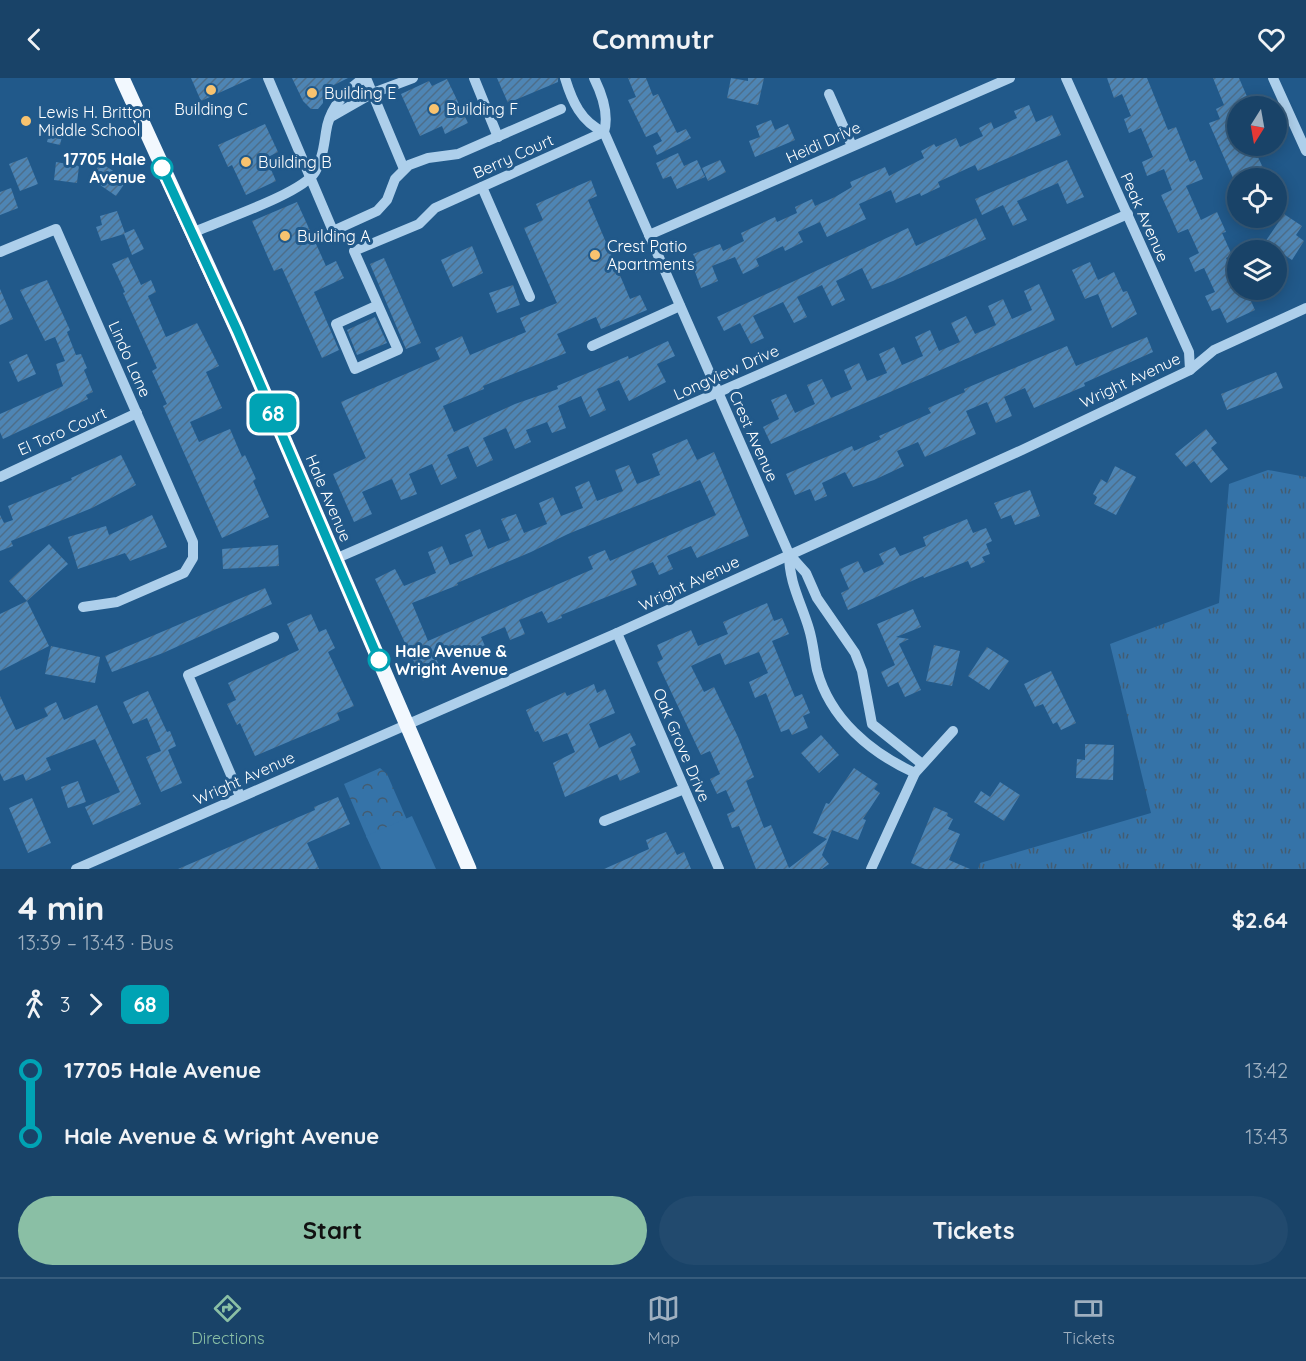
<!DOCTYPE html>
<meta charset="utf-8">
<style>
body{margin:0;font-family:Quicksand,sans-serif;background:#224a6e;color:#f1f3f6;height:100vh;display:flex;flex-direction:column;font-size:22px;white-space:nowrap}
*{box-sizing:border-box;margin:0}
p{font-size:20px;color:#9fb0c0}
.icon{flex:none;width:33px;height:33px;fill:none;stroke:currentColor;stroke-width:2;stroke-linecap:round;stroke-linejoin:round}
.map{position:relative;height:791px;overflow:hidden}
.drawer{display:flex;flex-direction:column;background:#194368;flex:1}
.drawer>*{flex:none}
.badge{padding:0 12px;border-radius:9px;font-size:21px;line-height:39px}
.needle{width:39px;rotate:191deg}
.fabs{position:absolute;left:1227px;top:18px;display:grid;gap:12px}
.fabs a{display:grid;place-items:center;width:60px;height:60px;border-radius:50%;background:#194368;box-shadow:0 3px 15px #0003,0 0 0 2px #375c7c;font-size:30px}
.map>.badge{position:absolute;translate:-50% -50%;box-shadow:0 0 0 3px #fff}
.legs{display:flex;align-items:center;gap:9px;height:66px;padding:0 18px;font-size:20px}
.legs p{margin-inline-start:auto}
.summary{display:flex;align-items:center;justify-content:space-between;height:102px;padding:0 18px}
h1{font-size:33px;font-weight:700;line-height:45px}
.button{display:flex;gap:12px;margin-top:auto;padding:12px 18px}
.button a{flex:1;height:69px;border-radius:36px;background:#8abfa5;color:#111;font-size:24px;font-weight:700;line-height:69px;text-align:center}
.button a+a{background:#224a6e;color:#f1f3f6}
ul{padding:0 18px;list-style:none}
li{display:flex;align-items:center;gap:21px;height:66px;font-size:22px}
li i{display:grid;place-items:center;width:9px;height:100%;margin:0 8px;background:currentColor}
li i::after{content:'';width:15px;height:15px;margin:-8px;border:4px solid;border-radius:50%;background:#194368}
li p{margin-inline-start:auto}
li:first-child i{background:linear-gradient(#0000 50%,currentColor 0)}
li:last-child i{background:linear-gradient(currentColor 50%,#0000 0)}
header{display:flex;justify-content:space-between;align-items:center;height:78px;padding:0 18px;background:#194368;font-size:27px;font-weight:700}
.menu{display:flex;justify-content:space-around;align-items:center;height:84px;border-top:2px solid #375c7c;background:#194368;font-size:16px;color:#9fb0c0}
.menu a{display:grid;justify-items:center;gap:3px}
.menu .active{color:#8abfa5}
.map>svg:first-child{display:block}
.grass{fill:url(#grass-tufts)}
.forest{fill:url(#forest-crowns)}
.pitch{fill:#3573a8}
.building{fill:url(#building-hatch);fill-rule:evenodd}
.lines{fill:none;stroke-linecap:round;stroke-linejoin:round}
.minor{stroke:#adcfeb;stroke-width:10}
.major{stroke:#f2f8fe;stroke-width:15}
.line-1-casing{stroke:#fff;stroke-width:14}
.line-1{stroke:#00a3b4;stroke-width:9}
.poi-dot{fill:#f8c36f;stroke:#21598a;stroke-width:2}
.stop-1-dot{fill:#fff;stroke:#00a3b4;stroke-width:3}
.labels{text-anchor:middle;stroke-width:6;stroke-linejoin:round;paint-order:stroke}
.poi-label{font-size:16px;fill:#fff;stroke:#21598a;text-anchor:start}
.street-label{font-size:16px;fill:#fff;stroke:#21598a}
.stop-label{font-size:16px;font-weight:bold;fill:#fff;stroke:#21598a;text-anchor:end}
</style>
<header><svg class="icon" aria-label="back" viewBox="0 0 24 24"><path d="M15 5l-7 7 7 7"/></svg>Commutr<svg class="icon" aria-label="heart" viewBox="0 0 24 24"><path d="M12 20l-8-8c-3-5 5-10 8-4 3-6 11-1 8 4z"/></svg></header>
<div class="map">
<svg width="1306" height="791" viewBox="0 0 1306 791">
<defs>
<pattern id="grass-tufts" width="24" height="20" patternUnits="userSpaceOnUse" patternTransform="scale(1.5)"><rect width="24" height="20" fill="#3573a8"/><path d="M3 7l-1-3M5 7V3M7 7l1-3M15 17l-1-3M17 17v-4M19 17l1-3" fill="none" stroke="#435c71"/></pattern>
<pattern id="forest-crowns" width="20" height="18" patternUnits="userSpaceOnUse" patternTransform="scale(1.5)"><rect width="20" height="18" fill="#3573a8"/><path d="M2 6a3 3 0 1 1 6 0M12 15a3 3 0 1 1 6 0" fill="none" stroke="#435c71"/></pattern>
<pattern id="building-hatch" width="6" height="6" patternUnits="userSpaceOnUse" patternTransform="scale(1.5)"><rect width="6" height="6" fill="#4e85b4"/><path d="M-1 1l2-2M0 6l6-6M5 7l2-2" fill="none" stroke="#4d6e8a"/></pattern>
</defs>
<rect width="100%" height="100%" fill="#21598a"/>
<polygon class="grass" points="1268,392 1306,399 1306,791 978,791 980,785 1151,735 1110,566 1219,525 1229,406"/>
<polygon class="forest" points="380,690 387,696 407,742 367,760 344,706"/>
<polygon class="pitch" points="412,738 436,791 381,791 366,758"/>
<g class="building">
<polygon points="191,0 252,0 201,23"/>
<polygon points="292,0 348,0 328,10 329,13 323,16 323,25 318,31 311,31 303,23"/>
<polygon points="497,0 558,0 558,4 508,25"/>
<polygon points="628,0 646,0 653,18 658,16 677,55 686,51 691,60 657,77 653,68 662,63 657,54 646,59 628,22 636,19"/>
<polygon points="731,0 748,3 748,0 764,0 758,27 727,20"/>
<polygon points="1107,0 1147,0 1168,52 1176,49 1190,84 1195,82 1203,101 1186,108 1201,142 1217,134 1226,154 1222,155 1232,177 1226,180 1238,205 1238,212 1246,212 1255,232 1227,245 1220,230 1212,233 1205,218 1215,214 1204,190 1195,194 1189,180 1199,175 1188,151 1178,155 1161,117 1172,112 1164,91 1147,98 1142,84 1153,79 1141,50 1129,55 1124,41 1131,38 1122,16 1114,20"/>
<polygon points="1213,0 1239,0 1251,28 1238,28 1238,68 1279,68 1257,77 1265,94 1247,100 1233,100 1209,45 1220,41 1216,31 1224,27"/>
<polygon points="447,1 468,45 445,56 442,48 420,58 401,16 429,3 432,8"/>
<polygon points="1029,27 1036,44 1052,37 1061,57 978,93 975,87 938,104 940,109 921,118 920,115 896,125 891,112 859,126 866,141 827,159 820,144 798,154 803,164 785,173 783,168 756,181 759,188 743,196 735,179 712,188 718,203 701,210 691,183 696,182 693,176 720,166 723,173 744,163 741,155 775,139 777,144 797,135 795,129 812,121 815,128 835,119 852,109 850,104 885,89 889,98 924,80 921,73 934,66 936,69 956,60 960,69 983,58 979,50 991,44 994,51 1017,40 1014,33"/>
<polygon points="771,42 775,52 788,46 795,62 755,79 749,63 760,59 756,48"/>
<polygon points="265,46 278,74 266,80 276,103 246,117 232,87 228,89 218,67"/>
<polygon points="51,47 64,50 60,67 47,64"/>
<polygon points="678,75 684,88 697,82 705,99 677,111 671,98 663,101 656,85"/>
<polygon points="27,79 38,106 20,113 9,86"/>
<polygon points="720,82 726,94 708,103 702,90"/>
<polygon points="1067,82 1084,119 1067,126 1058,105 1017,123 1027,142 1013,148 1003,127 982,137 975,121"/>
<polygon points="56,84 79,88 77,105 54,102"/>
<polygon points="101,85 127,102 116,118 90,100"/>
<polygon points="591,102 597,118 588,122 630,221 640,217 647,232 601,251 596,239 557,256 566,275 483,308 484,311 443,328 454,354 515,326 558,311 557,308 628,278 629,281 668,263 675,278 657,286 666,304 629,323 619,302 597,311 606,332 590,339 581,318 558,328 566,350 552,355 547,344 526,352 531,364 515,371 506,350 483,360 493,382 477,389 468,368 447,377 457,400 441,407 432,386 409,396 417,416 401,422 392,401 362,414 372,436 354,444 333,396 366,380 341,324 440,281 435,270 462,258 470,277 526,254 520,240 557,225 524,150 543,142 536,126"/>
<polygon points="11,110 18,130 0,137 0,114"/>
<polygon points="297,124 326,188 336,183 344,200 314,214 339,272 322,280 282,190 274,193 252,143"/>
<polygon points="117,133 125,155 134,151 144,171 132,177 124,156 101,163 96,149 102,147 100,138"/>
<polygon points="1284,136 1302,148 1296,157 1304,163 1292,182 1265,164"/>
<polygon points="976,140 986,161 893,203 872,211 862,190 836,203 845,222 832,228 822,207 797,219 807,239 794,245 783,224 753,238 764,260 751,266 740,245 724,253 717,239 908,150 916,168"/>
<polygon points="472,168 483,195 453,209 441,182"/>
<polygon points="128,179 141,207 151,202 156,214 148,218 166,259 197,245 219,288 206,294 222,330 190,344 199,364 230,351 242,379 245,377 256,401 253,403 269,439 222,460 163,328 167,326 152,293 157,290 123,215 125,214 112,186"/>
<polygon points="384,180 421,265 406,271 370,186"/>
<polygon points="1090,184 1098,202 1114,194 1123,214 1127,213 1137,236 1112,250 1098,216 1085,221 1072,192"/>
<polygon points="47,202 70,252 67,254 76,277 81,276 87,290 84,292 93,314 86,317 88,321 3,361 0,354 0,336 63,308 56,286 65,283 55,259 45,263 20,212"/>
<polygon points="1039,206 1055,242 771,366 763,349 779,341 771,322 786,316 795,335 815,326 807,307 822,301 831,320 852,311 844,292 859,285 867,303 887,295 879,276 894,269 902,287 923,278 915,259 930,252 939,273 960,264 951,245 966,238 975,256 996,247 988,228 1003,221 1012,241 1032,232 1024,213"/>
<polygon points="513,207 520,227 497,235 489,215"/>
<polygon points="0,211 13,241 0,247"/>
<polygon points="375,239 387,265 357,277 347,252"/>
<polygon points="1147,259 1153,274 1084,305 1085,308 1034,330 1025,310 1004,319 1012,338 996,345 987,324 966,333 976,356 925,379 918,364 897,373 904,388 874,402 853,409 845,394 822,405 827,418 815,423 810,411 795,417 786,396 852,368 854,373 881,361 879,358 931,335 928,330 965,314 964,311 1067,268 1076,288"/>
<polygon points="27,276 36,296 18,304 9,284"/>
<polygon points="1276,294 1283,310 1227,332 1221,316"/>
<polygon points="1206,351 1217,365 1211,370 1228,391 1211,405 1194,383 1186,389 1175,376"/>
<path d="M687,361L697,382L714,374L749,458L697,480L691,468L667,478L673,491L659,497L653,484L631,493L637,507L561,537L562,540L548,545L542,533L519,542L525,556L510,562L505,549L481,559L488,575L474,580L469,568L436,581L443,594L423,603L375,501L395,491L404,508L436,495L428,474L442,468L450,487L473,478L465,457L480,451L488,471L510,462L501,441L516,436L524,455L547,446L539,425L553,419L561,438L583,430L575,409L589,403L597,423L623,413L615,392L629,387L637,406L660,397L652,376ZM700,402L716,437L610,483L605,472L588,479L593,491L428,563L412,525L458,507L457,505L531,474L568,456Z"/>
<polygon points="121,377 136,407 92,430 11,463 13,468 0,473 0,437 4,445 13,442 8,428 72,402 71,400"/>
<polygon points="1115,388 1136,399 1116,437 1094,426 1097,419 1093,416 1101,401 1107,405"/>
<polygon points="1030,412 1040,438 1015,447 1011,437 1001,441 994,425"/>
<polygon points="152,437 167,469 130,483 125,475 78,491 68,459 106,448 109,457"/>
<polygon points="967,441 973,455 986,450 992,463 986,466 990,476 982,479 985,484 971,490 968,483 924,500 923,498 848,532 841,515 849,511 840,491 858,483 864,495 884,486 879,476 895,469 900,478 926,468 923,459"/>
<polygon points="49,466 68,486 27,523 9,503"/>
<polygon points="278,467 279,488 223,491 222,471"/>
<polygon points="265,510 272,526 163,575 112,594 105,578"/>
<polygon points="27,523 49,568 0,593 0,536"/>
<polygon points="767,525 774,543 782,540 789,556 772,563 795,619 802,616 810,635 803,638 808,650 792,657 789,651 781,654 766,615 755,620 749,604 768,595 759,574 725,587 720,575 691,588 704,614 714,609 738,659 754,699 746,703 764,750 771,747 789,790 827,761 813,755 826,725 829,726 854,690 878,706 874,711 880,715 863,741 866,742 858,762 832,752 822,777 829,786 822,791 756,791 739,748 732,750 727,736 735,733 726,712 717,716 710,701 720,696 710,673 701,677 657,584 663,581 657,567 691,552 698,568 728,556 723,544"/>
<polygon points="913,531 921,549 896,559 909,561 899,566 921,612 905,619 898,604 888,609 881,594 895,587 877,546"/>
<polygon points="311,536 319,554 326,551 335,570 328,574 354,628 337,635 340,642 255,678 240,645 237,647 227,626 236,622 228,605 299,572 287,546"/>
<polygon points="934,567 960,573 952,608 926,603"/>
<polygon points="51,568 100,579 95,605 45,596"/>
<polygon points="987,569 1009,583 989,612 968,598"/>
<polygon points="1051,593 1076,645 1061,652 1057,644 1053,646 1043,626 1035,629 1024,606"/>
<polygon points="594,606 597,615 605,611 615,635 589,646 599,670 630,655 636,667 630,670 640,694 620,703 617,696 565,719 553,685 575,674 567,655 543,664 538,653 535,654 526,632 565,614 567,618"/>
<polygon points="148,613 167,654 170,653 176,668 168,672 182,705 161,714 146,679 161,673 147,640 133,646 123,624"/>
<polygon points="0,618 16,652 48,638 44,630 56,624 64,642 97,627 141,726 93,747 85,729 120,714 95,661 46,680 51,692 26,703 23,696 4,703 0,695"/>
<polygon points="821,657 839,677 819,695 801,675"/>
<polygon points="1085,666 1114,667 1113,702 1076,700 1077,681 1085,682"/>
<polygon points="78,703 86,724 68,730 61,709"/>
<polygon points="1000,704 1020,717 1004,743 974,724 981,713 990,719"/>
<polygon points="338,719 350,746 307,765 319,791 178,791 315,732 314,729"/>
<polygon points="32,720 51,765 28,775 9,730"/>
<polygon points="934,729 948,735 947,738 953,741 948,751 960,756 949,782 970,791 925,791 911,785"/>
<polygon points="666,754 677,777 684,774 691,791 604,791 649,771 646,762"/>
</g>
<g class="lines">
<g class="minor">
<polyline points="268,0 333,153 377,133 387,122 395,101 409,87 428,80 458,76 561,31"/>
<polyline points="366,0 404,91"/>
<polyline points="474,0 498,59"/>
<path d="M565,0C572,23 581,44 604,54"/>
<path d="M594,0C602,16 609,37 604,54L789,476L806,495L817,520L855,575L862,593L872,646L922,686"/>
<polyline points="1066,0 1189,274 1190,292"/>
<polyline points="1273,0 1306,73"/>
<polyline points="829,16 852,68"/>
<polyline points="331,39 373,15 413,0"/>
<polyline points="482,109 530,219"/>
<path d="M192,155C218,143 302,116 315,94C322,82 324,68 326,54C329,31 345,13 364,0"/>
<polyline points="649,157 1010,0"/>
<polyline points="0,174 56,151 193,464 193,480 184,495 117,524 83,529"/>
<polyline points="378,227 336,246 355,291 398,272 354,173 419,146 435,130 604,54"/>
<polyline points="592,268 680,228"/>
<polyline points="0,399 137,335"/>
<path d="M789,476C789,505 801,524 809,551C813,564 814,578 817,592C830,641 871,675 915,695"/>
<polyline points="335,481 1128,136"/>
<polyline points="617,555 719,791"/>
<polyline points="240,718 188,597 274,559"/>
<polyline points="604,743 684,711"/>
<polyline points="76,791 617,555 1022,372 1190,292 1214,272 1306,230"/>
<polyline points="871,791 915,695 953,653"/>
</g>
<polyline class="major" points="122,0 237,252 469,791"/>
</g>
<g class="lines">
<defs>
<polyline id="line-1" points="162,90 237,252 379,582"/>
</defs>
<use href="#line-1" class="line-1-casing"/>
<use href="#line-1" class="line-1"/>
</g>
<g class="poi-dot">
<circle cx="211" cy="12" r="6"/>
<circle cx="312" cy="15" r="6"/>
<circle cx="434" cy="31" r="6"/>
<circle cx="26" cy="43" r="6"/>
<circle cx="246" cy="84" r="6"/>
<circle cx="285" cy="158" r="6"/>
<circle cx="595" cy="177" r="6"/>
</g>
<g class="stop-1-dot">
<circle cx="162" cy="90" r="10"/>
<circle cx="379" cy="582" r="10"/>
</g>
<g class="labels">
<g class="poi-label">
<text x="324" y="21">Building E</text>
<text x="211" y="37" text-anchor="middle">Building C</text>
<text x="446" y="37">Building F</text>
<text x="38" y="40">Lewis H. Britton<tspan x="38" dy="18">Middle School</tspan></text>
<text x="258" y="90">Building B</text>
<text x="297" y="164">Building A</text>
<text x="607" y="174">Crest Patio<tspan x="607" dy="18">Apartments</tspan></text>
</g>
<g class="street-label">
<text transform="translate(823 64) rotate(-24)" y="6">Heidi Drive</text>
<text transform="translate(513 78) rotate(-24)" y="6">Berry Court</text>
<text transform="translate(1145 139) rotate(66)" y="6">Peak Avenue</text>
<text transform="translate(130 281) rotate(66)" y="6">Lindo Lane</text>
<text transform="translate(726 294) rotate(-24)" y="6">Longview Drive</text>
<text transform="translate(1130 302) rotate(-25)" y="6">Wright Avenue</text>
<text transform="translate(62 353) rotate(-24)" y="6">El Toro Court</text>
<text transform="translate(754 358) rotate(66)" y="6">Crest Avenue</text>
<text transform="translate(329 420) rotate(67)" y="6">Hale Avenue</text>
<text transform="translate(689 505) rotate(-25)" y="6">Wright Avenue</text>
<text transform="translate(682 667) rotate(67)" y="6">Oak Grove Drive</text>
<text transform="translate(244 700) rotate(-24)" y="6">Wright Avenue</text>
</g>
<g class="stop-label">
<text x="146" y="87">17705 Hale<tspan x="146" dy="18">Avenue</tspan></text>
<text x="395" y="579" text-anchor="start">Hale Avenue &amp;<tspan x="395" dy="18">Wright Avenue</tspan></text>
</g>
</g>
</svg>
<div class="fabs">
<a><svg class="needle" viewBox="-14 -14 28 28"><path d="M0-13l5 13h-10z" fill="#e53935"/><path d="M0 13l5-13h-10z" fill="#9fb0c0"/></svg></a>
<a><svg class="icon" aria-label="locate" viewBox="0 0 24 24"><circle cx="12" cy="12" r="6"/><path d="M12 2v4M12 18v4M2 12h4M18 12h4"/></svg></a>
<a><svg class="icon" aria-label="layers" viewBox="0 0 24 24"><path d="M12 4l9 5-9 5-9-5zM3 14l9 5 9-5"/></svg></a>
</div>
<b class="badge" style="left:273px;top:335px;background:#00a3b4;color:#fff">68</b>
</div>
<section class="drawer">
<div class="summary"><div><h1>4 min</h1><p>13:39 – 13:43 · Bus</p></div><b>$2.64</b></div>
<div class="legs"><svg class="icon" aria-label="walk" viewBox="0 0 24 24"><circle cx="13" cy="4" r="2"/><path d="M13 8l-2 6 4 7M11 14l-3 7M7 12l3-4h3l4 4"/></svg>3<svg class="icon" aria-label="forward" viewBox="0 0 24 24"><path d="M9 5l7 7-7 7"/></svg><b class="badge" style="background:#00a3b4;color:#fff">68</b></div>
<ul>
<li><i style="color:#00a3b4"></i><b>17705 Hale Avenue</b><p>13:42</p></li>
<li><i style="color:#00a3b4"></i><b>Hale Avenue &amp; Wright Avenue</b><p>13:43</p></li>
</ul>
<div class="button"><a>Start</a><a>Tickets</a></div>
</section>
<nav class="menu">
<a class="active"><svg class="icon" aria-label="directions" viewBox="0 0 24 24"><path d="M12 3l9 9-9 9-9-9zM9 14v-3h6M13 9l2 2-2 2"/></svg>Directions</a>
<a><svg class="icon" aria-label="map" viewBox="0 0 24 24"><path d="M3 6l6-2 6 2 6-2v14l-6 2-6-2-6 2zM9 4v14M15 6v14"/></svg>Map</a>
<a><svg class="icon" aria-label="tickets" viewBox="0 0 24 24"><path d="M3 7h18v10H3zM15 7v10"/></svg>Tickets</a>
</nav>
